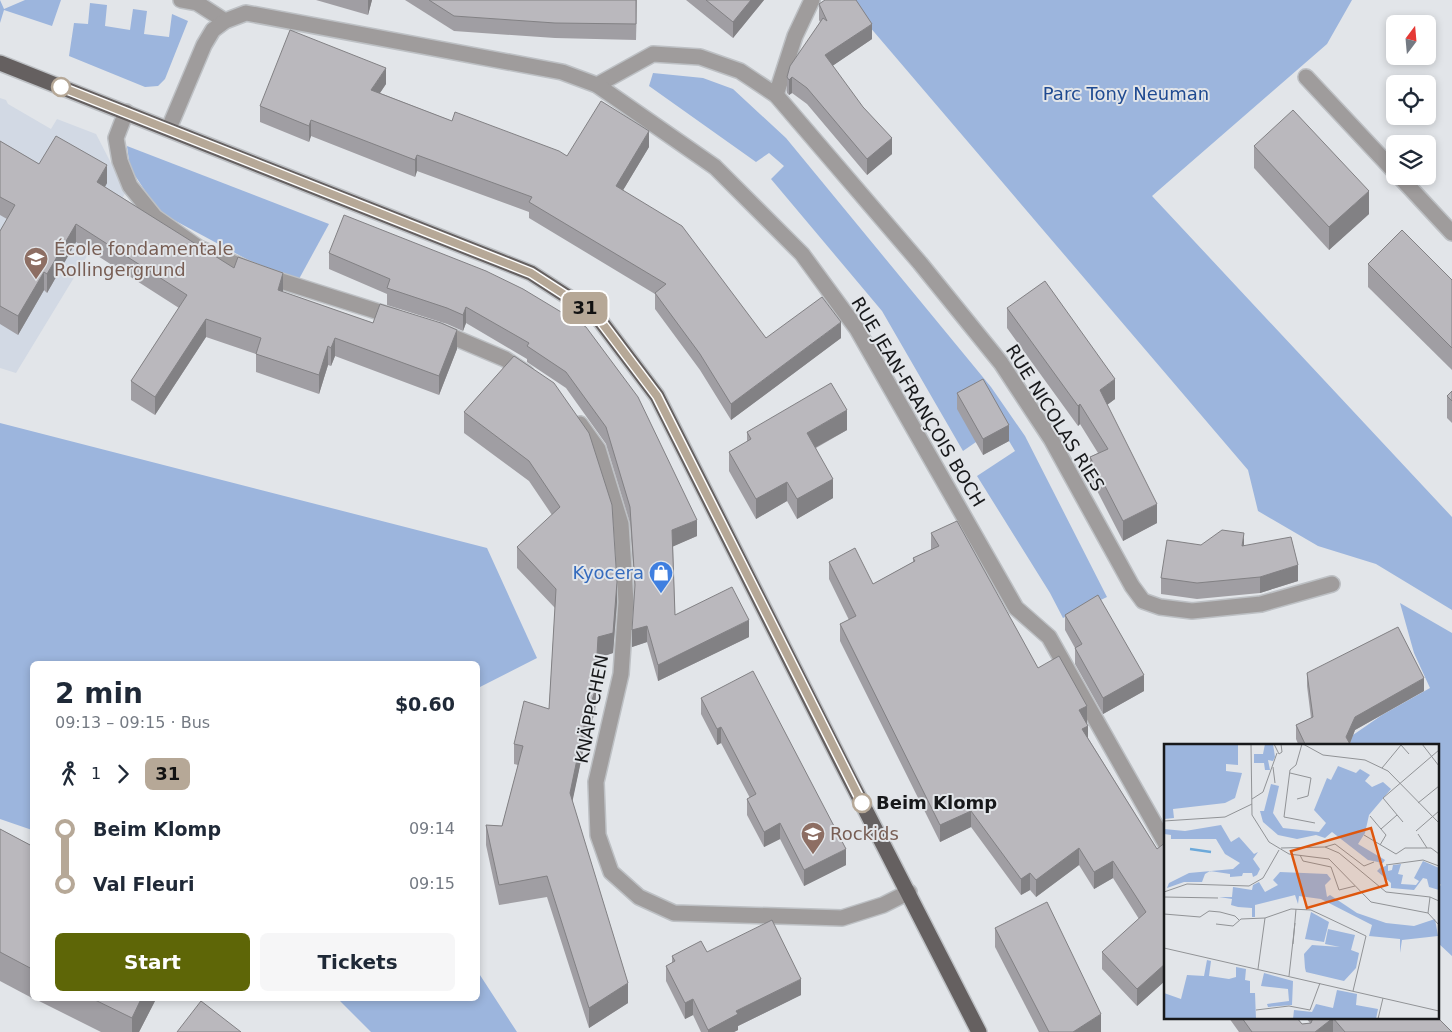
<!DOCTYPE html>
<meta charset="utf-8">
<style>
body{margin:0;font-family:"DejaVu Sans",sans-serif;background:#f6f6f7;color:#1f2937;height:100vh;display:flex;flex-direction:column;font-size:19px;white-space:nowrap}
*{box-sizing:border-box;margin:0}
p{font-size:16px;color:#747a83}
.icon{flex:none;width:28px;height:28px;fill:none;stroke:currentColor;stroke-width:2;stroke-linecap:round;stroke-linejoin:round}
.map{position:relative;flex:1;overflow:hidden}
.drawer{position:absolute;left:30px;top:661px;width:450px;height:340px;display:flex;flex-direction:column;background:#fff;border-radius:8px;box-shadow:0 2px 8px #0003}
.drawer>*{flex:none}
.badge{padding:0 10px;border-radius:8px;font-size:18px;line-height:32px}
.needle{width:32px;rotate:16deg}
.fabs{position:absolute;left:1386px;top:15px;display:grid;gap:10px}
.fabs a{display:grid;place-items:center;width:50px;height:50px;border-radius:8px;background:#fff;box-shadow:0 2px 8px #0003;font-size:25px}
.map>.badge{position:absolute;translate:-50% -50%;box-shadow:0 0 0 2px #fff}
.legs{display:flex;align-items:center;gap:8px;height:55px;padding:0 25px;font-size:16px}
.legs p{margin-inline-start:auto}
.headline{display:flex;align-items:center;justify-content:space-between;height:85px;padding:0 25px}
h1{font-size:28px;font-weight:600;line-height:38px}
.primary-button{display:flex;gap:10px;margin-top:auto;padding:10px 25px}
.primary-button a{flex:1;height:58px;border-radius:8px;background:#5e6607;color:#fff;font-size:20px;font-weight:600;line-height:58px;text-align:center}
.primary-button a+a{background:#f6f6f7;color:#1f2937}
ul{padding:0 25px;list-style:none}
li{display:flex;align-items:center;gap:18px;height:55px;font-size:19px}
li i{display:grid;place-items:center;width:8px;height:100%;margin:0 6px;background:currentColor}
li i::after{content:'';width:12px;height:12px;margin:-6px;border:4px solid;border-radius:50%;background:#fff}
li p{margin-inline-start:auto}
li:first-child i{background:linear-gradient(#0000 50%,currentColor 0)}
li:last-child i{background:linear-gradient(currentColor 50%,#0000 0)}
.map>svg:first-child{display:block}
.built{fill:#d2d9e4}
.green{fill:#9cb5dd}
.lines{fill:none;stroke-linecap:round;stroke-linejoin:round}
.minor-casing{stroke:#bdc0c4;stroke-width:18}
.major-casing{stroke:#bdc0c4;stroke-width:18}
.minor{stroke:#9f9c9c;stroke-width:15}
.major{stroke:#656060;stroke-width:15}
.wall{fill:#a09ea3}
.shaded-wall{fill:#828184}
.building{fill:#bab8bd;stroke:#828184}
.line-1-casing{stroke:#fff;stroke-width:11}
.line-1{stroke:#b6a897;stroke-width:8}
.stop-1-dot{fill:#fff;stroke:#b6a897;stroke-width:2.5}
.labels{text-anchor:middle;stroke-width:4;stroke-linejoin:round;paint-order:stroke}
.park-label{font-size:18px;fill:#1f4a91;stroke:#e2e5e9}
.education-label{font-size:18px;fill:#785e54;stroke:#e2e5e9;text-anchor:start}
.street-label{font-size:18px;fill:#17181a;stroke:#e2e5e9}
.shop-label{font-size:18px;fill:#366cbe;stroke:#e2e5e9;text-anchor:end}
.stop-label{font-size:18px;font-weight:bold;fill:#17181a;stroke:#e2e5e9;text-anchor:start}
.inset-river{fill:none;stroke:#6ca9da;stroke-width:2.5}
.inset-road{fill:none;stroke:#919396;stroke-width:1}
.view{fill:#de560d;fill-opacity:0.15;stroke:#de560d;stroke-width:2.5}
.inset-edge{fill:none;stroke:#17181a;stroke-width:2.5}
</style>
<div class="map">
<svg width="1452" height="1032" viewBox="0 0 1452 1032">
<rect width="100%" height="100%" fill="#e2e5e9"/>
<polygon class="built" points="0,98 6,100 8,104 51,129 57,119 96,134 126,192 16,373 0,368"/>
<g class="green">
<polygon points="0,0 4,9 25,0 61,0 52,26 4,10 0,23"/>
<polygon points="853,0 1352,0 1327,44 1152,196 1452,517 1452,610 1376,564 1318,546 1258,511 1248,470 863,19"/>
<polygon points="90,3 107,5 105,26 130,30 133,9 147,11 144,34 169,37 172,14 188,21 165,79 158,86 145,87 69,56 74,23 88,24"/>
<polygon points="653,73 703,78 733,89 786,138 991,387 1025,436 1107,597 1063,618 1050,593 977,476 1015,451 1009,441 976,442 963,451 882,311 771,179 784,166 769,153 756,162 649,86"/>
<polygon points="127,146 329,224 299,279 250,261 159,212 130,168"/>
<polygon points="0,423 487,548 537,658 478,688 478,664 32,664 32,830 0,819"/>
<polygon points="1400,603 1452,633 1452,956 1438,943 1438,887 1441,885 1438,882 1438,746 1349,746 1353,735 1382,715 1430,688 1414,653"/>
<polygon points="478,972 517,1032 371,1032 338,999 478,999"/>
</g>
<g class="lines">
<defs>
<g id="minor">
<polyline points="181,0 197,3 225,21"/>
<polyline points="1306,77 1395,172"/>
<polyline points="597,85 653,54 700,57 740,71 776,95 920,263 1001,363 1051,439 1132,586 1143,601 1160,607 1192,611 1261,604 1332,584"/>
<polyline points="776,95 795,36 812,0"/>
<polyline points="126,112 116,138 120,161 130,186 155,217 199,248 259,274 395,317"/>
<polyline points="169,128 204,45 213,30 225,21 246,13 562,72 597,85 715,167 802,254 857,329 1016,608 1049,637 1166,844"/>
<polyline points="1399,176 1452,233"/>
<polyline points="439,331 505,359 526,373"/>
<polyline points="580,424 598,449 621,524 626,602 621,674 596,782 598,835 611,872 639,897 674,913 842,918 883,905 909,892"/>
</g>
<polyline id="major" points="0,63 531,273 596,315 657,396 845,770 979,1032"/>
</defs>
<use href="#minor" class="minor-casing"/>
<use href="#major" class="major-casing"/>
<use href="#minor" class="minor"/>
<use href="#major" class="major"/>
</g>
<g class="wall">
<polygon points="316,0 372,0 368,15"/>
<polygon points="405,0 637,0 636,40 555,38 454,31"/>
<polygon points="686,0 764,0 733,38"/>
<polygon points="819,4 872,39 832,66 892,154 867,175 807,104 792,93 789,95 787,93 787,77 820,22 819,20"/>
<polygon points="386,84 380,93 452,121 567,156 649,147 623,190 766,338 841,338 731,420 700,370 655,309 655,294 529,218 529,212 417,171 415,177 311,136 309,142 260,122 260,106"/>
<polygon points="0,141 39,164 107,183 105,187 234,268 283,292 373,323 457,349 439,395 335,356 331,366 328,365 319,394 256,372 256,354 206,337 155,415 131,400 131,381 179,308 76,242 47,293 44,290 18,335 0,324 0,231 7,219 0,215"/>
<polygon points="1254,146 1369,214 1329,250 1254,168"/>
<polygon points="329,253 486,271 697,536 673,546 675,615 749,637 658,681 647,642 632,647 635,593 630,523 606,444 566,388 527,362 527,359 466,323 463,331 447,324 387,305 387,294 329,269"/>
<polygon points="1368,264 1452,280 1452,370 1368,287"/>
<polygon points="1007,308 1115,399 1107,405 1157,523 1123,541 1090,477 1090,457 1098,453 1080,424 1078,426 1007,328"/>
<polygon points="514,356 617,602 613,653 598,658 595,712 585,742 572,801 628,1003 589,1028 547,897 499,905 486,845 486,825 502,826 518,765 514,764 514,744 549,709 555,608 517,568 517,547 552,515 529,481 464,433 464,412"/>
<polygon points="1452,391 1452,423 1447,418 1447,396"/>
<polygon points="957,393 1009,441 983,455 957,409"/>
<polygon points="847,430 816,448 833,498 797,519 787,501 756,519 729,471 729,452 747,442 747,432"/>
<polygon points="931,533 1038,668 1087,723 1088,738 1157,849 1166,842 1166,980 1137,1006 1102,969 1102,952 1139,919 1113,878 1094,889 1079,865 1036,897 1030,890 1021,895 971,827 940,842 840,641 840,624 849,620 829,579 829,562 873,584 913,562 913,558 931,550"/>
<polygon points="1201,545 1244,546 1298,581 1260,593 1197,599 1161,594 1161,578"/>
<polygon points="1065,615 1144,691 1103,714 1075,664 1075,648 1065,630"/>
<polygon points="1307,673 1424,691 1355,730 1350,743 1351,746 1299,746 1296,739 1296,725 1311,718 1307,686"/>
<polygon points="701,698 846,865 804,886 780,839 764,847 747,815 747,799 750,798 721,743 717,745 701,714"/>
<polygon points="0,829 32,846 32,998 0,981"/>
<polygon points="995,928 1101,1032 1039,1032 995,947"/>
<polygon points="707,952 801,995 738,1026 738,1030 734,1032 701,1032 693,1015 685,1019 666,981 666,966 672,963 672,956"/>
<polygon points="35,999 156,999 139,1032 101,1032"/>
<polygon points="1229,1018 1297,1018 1302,1024 1310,1023 1306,1018 1438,1018 1452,1032 1239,1032"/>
</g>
<g class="shaded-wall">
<polygon points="368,0 372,0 368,15"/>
<polygon points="751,0 764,0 733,38 733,22"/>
<polygon points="872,24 872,39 825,71 825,55"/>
<polygon points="386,68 386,84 371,106 371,90"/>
<polygon points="792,77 792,93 789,95 789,80"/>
<polygon points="311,120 311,136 309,142 309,126"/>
<polygon points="649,131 649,147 616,202 616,186"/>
<polygon points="892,138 892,154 867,175 867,159"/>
<polygon points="417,155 417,171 415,177 415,160"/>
<polygon points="107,165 107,183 97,200 97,182"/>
<polygon points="1369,191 1369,214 1329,250 1329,227"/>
<polygon points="76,224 76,242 47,293 47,274"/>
<polygon points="44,272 44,290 18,335 18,316"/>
<polygon points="283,273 283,292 278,290"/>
<polygon points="466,307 466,323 463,331 463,315"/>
<polygon points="206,319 206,337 155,415 155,397"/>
<polygon points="841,322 841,338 731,420 731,404"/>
<polygon points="457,330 457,349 439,395 439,376"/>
<polygon points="335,338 335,356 331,366 331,348"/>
<polygon points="328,346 328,365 319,394 319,375"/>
<polygon points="1115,379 1115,399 1100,410 1100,390"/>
<polygon points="1080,404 1080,424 1078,426 1078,406"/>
<polygon points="847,410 847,430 807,452 807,433"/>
<polygon points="1009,425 1009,441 983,455 983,439"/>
<polygon points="833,479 833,498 797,519 797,499"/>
<polygon points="787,482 787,501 756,519 756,499"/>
<polygon points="1157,504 1157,523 1123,541 1123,521"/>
<polygon points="697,520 697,536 672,547 672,530"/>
<polygon points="1244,533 1244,549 1242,546"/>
<polygon points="1298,565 1298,581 1260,593 1260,577"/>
<polygon points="617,582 617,602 613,653 598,658 595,712 585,742 570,813 570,793 598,637"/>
<polygon points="749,620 749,637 658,681 658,665"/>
<polygon points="647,626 647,642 632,647 632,630"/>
<polygon points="1144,675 1144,691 1103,714 1103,698"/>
<polygon points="1424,678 1424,691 1355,730 1349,746 1346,737 1355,717"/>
<polygon points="1087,706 1087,723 1079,727 1079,710"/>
<polygon points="1088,726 1088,743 1082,729"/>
<polygon points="721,727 721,743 717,745 717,729"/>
<polygon points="971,811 971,827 940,842 940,825"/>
<polygon points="780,823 780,839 764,847 764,832"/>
<polygon points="1079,848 1079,865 1036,897 1036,880"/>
<polygon points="846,849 846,865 804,886 804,870"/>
<polygon points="1113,861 1113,878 1094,889 1094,872"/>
<polygon points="1030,873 1030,890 1021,895 1021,879"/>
<polygon points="1166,963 1166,980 1137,1006 1137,989"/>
<polygon points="801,979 801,995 738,1026 738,1030 734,1032 708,1032 708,1030 736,1011"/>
<polygon points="628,983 628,1003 589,1028 589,1008"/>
<polygon points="141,999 156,999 139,1032 132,1032 132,1018"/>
<polygon points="693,999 693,1015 685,1019 685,1003"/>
<polygon points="1101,1014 1101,1032 1073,1032"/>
<polygon points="1333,1018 1333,1032 1315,1032"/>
</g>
<g class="building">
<polygon points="429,0 636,0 636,24 555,23 454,16"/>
<polygon points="706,0 751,0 733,22"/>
<polygon points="825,0 856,0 872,24 825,55 863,107 892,138 867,159 807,88 792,77 789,80 787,77 790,66 823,18 827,21 819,4"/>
<polygon points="290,30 386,68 371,90 452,121 455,112 559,151 567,156 601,101 649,131 616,186 682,226 766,338 822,297 841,322 731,404 700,354 655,293 666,284 529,202 532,197 417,155 415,160 311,120 309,126 260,106"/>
<polygon points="1293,110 1369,191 1329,227 1254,146"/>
<polygon points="56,136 107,165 97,182 234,268 238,257 283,273 278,290 373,323 380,304 441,323 457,330 439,376 335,338 331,348 328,346 319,375 256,354 261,338 206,319 155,397 131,381 187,295 76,224 47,274 44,272 18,316 0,306 0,231 15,205 0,197 0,141 39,164"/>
<polygon points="344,215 486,271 523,289 586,327 638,397 697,520 672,530 675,615 732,587 749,620 658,665 647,626 632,630 635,585 630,507 606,427 566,372 527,346 529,343 466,307 463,315 447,308 387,288 390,279 329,253"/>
<polygon points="1402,230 1452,280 1452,348 1368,264"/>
<polygon points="1045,281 1115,379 1100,390 1157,504 1123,521 1090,457 1108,449 1080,404 1078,406 1007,308"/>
<polygon points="514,356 554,383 589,433 612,505 617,582 613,633 598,637 595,691 585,721 570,793 628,983 589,1008 547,876 499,885 486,825 502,826 523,746 514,744 524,701 549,709 556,589 517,547 560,507 529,461 464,412"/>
<polygon points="983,379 1009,425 983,439 957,393"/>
<polygon points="831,383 847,410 807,433 833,479 797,499 787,482 756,499 729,452 751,439 747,432"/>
<polygon points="1452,391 1452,401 1447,396"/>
<polygon points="957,521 1038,668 1059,656 1087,706 1079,710 1088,726 1082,729 1157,849 1166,842 1166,963 1137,989 1102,952 1146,912 1113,861 1094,872 1079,848 1036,880 1030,873 1021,879 971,811 940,825 840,624 856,616 829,562 855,548 873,584 915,561 913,558 939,546 931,533"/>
<polygon points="1222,530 1244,533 1242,546 1291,537 1298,565 1260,577 1197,583 1161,578 1167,540 1201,545"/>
<polygon points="1098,595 1144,675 1103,698 1075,648 1082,644 1065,615"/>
<polygon points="1398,627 1424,678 1355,717 1346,737 1351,746 1306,746 1296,725 1313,717 1307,673"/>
<polygon points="753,671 846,849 804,870 780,823 764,832 747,799 756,794 721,727 717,729 701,698"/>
<polygon points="0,829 32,846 32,969 0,952"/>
<polygon points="1047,902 1101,1014 1073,1032 1049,1032 995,928"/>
<polygon points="772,920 801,979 736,1011 738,1014 708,1030 693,999 685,1003 666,966 675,961 672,956 701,941 707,952"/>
<polygon points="93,999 141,999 132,1018"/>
<polygon points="201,1001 241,1032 177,1032"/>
<polygon points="1242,1018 1297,1018 1302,1024 1311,1023 1313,1018 1438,1018 1452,1032 1345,1032 1333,1018 1315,1032 1252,1032"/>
</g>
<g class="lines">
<defs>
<polyline id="line-1" points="61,87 531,273 596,315 657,396 862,803"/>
</defs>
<use href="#line-1" class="line-1-casing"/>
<use href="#line-1" class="line-1"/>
</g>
<defs>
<symbol id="school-pin" viewBox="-11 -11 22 30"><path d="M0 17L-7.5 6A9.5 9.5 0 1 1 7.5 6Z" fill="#8d6e63" stroke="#e2e5e9"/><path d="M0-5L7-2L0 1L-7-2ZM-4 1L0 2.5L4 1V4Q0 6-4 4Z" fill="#fff"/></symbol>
<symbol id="shop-pin" viewBox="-11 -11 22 30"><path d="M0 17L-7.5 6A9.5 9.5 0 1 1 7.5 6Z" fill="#3f7fe0" stroke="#e2e5e9"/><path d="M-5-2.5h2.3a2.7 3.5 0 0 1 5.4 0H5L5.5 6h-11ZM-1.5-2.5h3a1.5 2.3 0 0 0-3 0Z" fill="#fff"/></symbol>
</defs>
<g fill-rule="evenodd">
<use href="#school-pin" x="22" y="245" width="28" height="38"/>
<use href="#shop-pin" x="647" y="559" width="28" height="38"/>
<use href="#school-pin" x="799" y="820" width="28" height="38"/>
</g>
<g class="stop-1-dot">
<circle cx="61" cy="87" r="9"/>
<circle cx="862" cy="803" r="9"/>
</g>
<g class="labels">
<g class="park-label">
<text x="1126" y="100">Parc Tony Neuman</text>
</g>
<g class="education-label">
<text x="54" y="255">École fondamentale<tspan x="54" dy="21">Rollingergrund</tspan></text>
<text x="830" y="840">Rockids</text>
</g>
<g class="street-label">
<text transform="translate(918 402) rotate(59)" y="6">RUE JEAN-FRANÇOIS BOCH</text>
<text transform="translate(1055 418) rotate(58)" y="6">RUE NICOLAS RIES</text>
<text transform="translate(592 709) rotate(-79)" y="6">KNÄPPCHEN</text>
</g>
<g class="shop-label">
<text x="644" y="579">Kyocera</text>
</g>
<g class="stop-label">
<text x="876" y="809">Beim Klomp</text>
</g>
</g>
<g transform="translate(1164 744)">
<rect width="275" height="275" fill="#e2e5e9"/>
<path d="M0,0H74V21L62,20V27L78,29L71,54L61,59L9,65L10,74L0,75ZM101,0H109L111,13L109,17L104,16L106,26H101L100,19H90V10H99ZM174,22L192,29L196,25L206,31L201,37L208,43L219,38L227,45L205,71L201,89L194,100L221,116L219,119L204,116L168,88L161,94L152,91L133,95L114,91L99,78L96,67H100L107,40L115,42L109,69L119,84L155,88L162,79L150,66L163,34L167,36ZM57,81L67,98L75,93L90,110L94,108L89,115L96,125L93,131L89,133L88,129H79L78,132L66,133V130L46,127L41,130L38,138H20L3,144L5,139L25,129L69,125L76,119L61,110L52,95H7V91L0,90V85L21,87ZM259,117L275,124V146L265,143L263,135L259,134L250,146L227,144V139L213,127L217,123L214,118L219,123L224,121V127L228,126L229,121L237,120L234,130L239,131L237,140L252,141L255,137L250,134ZM116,128L163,130L167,135L161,141L163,153L166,151L193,169L222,179L250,182L271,175L274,192L238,196L236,209V195L205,192L208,181L157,155L135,152L134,160L131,151L91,161V173H88V164L74,163L67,161L68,155L55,153H68L69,143L88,146L89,141L95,138L101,148L114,141L109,136ZM147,168L165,178L160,198L141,195ZM164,185L191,191L187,206L195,209L192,224L180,237L142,228L141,224L140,210L148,201L176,203L161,200ZM43,216L47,217L45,232L65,235L72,233V223L82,225L81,236L86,237V249H91L92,275H0V249L17,255L23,231L40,232ZM100,229L129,237L128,261L104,263L103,260L125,257L124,245L97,242ZM173,246L193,250L192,261L214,265L212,275H129L130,266L148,268L152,260L169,264Z" fill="#9cb5dd"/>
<path class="inset-river" d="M26,105L47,108"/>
<path class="inset-road" d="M87,0L88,71L105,98L125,110L165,115L207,158L264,169L275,181M110,0L115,10L118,8L117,0M138,0L132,21L126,26L120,73L151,79M139,0L159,11L201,16L224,27L275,79M258,0L275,22M109,23L111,39M218,24L237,1L245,10M126,29L147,34L144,52L133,55M88,55L99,48L113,9M254,59L275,42M206,72L222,91L216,101M0,77L61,73L88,60M239,78L219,54L275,6M217,85L233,71M252,87L275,67M254,90L263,104M200,91L232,110L241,104H267L275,110M161,103L171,100L200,122L210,118M117,104L161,103L175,109L222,148L266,153L275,157M136,111L139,117L167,123L175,146L191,142M222,121L259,116L275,122M0,148L23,140L85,142L99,134L115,106M0,153L54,154M264,169L266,153M0,170L36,173L45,167L56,168L71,172L75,176M52,180L69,182L77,175L101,174L127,165L147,166L162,173L202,192L189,247M129,200L132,165M0,204L275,267M94,225L101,174M125,232L131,179M92,266L125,262L146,266L156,239M214,275L219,254"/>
<path class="view" d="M207,84L223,141L143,164L127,107Z"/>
<rect width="275" height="275" class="inset-edge"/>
</g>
</svg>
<div class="fabs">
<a><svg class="needle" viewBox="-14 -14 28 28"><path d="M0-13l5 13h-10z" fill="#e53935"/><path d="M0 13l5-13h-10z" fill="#747a83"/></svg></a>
<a><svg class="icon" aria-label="locate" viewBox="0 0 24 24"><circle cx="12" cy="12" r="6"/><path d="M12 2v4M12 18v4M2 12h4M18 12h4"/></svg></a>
<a><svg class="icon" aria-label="layers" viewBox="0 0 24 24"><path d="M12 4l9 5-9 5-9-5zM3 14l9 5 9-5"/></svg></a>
</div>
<b class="badge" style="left:585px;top:308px;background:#b6a897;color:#111">31</b>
<section class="drawer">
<div class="headline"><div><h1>2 min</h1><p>09:13 – 09:15 · Bus</p></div><b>$0.60</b></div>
<div class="legs"><svg class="icon" aria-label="walk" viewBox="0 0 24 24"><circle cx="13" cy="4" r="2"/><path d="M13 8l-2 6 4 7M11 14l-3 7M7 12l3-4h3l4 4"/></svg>1<svg class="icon" aria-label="forward" viewBox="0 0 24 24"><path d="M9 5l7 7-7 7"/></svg><b class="badge" style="background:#b6a897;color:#111">31</b></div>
<ul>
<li><i style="color:#b6a897"></i><b>Beim Klomp</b><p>09:14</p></li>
<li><i style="color:#b6a897"></i><b>Val Fleuri</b><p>09:15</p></li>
</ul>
<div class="primary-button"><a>Start</a><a>Tickets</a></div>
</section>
</div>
